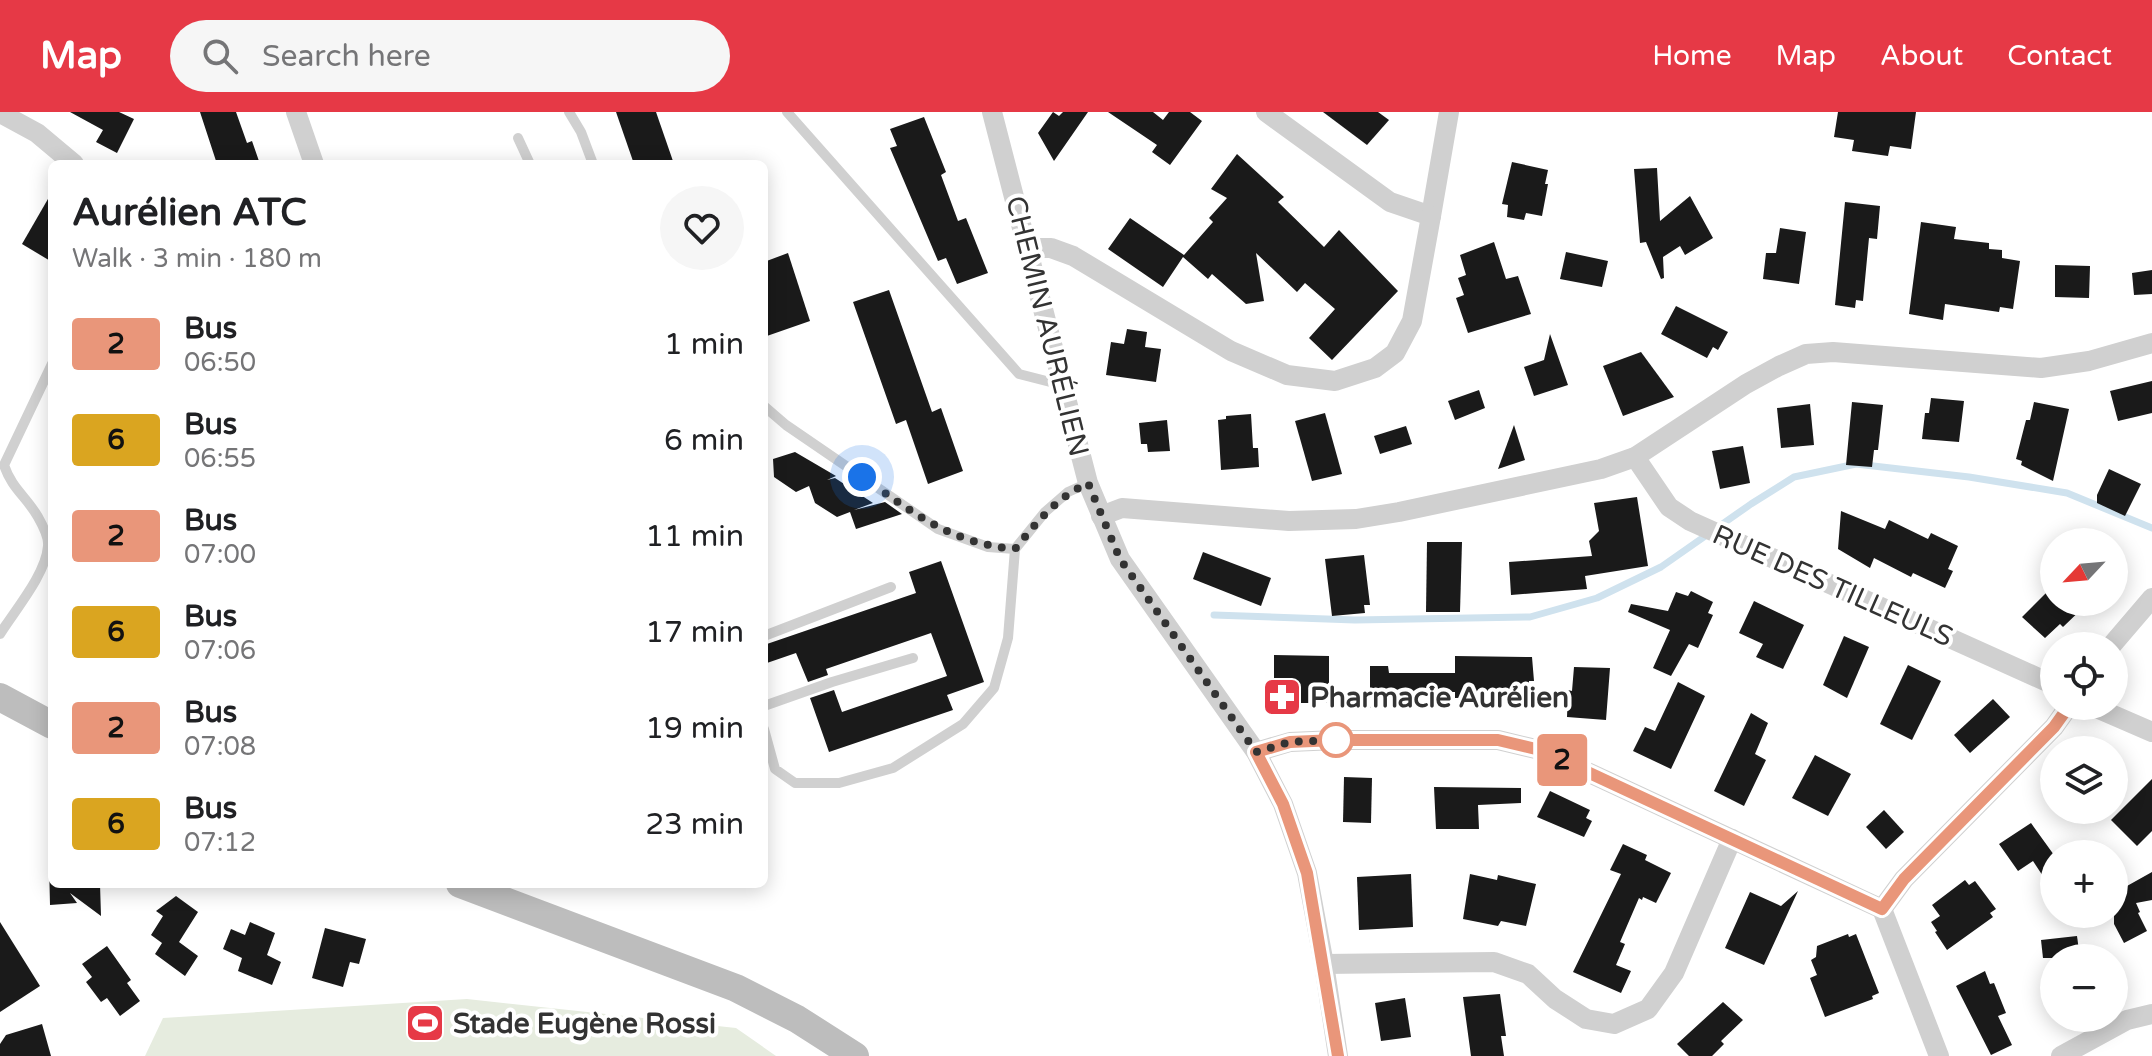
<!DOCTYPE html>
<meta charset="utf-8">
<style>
body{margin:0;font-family:"Varela Round",sans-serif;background:#f6f6f6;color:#202124;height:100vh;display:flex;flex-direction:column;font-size:30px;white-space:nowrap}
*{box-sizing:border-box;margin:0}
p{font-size:26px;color:#757577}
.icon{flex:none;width:44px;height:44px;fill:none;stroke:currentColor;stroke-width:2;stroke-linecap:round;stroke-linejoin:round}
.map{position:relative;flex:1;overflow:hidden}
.sheet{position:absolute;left:48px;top:48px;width:720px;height:728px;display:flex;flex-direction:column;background:#fff;border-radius:12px;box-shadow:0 4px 20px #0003}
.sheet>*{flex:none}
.badge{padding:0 16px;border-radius:6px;font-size:28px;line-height:52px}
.needle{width:52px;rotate:244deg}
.tools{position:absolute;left:2040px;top:416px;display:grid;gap:16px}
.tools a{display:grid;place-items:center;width:88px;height:88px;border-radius:50%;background:#fff;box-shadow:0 4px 20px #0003;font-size:40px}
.you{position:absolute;width:40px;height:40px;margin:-20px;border:6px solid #fff;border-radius:50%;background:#1a73e8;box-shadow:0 0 0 12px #1a73e833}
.map>.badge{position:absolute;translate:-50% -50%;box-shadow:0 0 0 4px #fff}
.round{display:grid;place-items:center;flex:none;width:84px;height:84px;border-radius:42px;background:#f6f6f6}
.overview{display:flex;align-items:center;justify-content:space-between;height:136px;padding:0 24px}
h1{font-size:38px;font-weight:700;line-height:60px}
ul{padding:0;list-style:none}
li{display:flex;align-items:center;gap:24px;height:96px;padding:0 24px}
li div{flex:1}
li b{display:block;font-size:30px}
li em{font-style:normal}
li .badge{min-width:88px;font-weight:700;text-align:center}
header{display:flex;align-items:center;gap:48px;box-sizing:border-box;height:112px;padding:0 40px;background:#e63946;color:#fff}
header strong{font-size:38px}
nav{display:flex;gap:44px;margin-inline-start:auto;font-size:28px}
.search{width:560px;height:72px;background:#f6f6f6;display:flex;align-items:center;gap:20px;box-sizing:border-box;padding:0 28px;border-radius:44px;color:#757577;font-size:30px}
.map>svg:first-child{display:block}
.green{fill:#e6ecdf}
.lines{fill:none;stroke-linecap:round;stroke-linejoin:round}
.stream{stroke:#cfe2ee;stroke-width:7}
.building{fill:#1a1a1a}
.lane{stroke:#d0d0d0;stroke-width:10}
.street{stroke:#d0d0d0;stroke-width:20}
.secondary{stroke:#bdbdbd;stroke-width:28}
.line-casing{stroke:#fff;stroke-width:18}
.line{stroke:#e9967a;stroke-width:12}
.walk{stroke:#333;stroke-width:8;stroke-dasharray:0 14.4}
.stop-dot{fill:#fff;stroke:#e9967a;stroke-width:4}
.labels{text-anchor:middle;stroke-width:8;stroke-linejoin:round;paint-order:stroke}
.street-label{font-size:28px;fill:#333;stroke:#fff}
.poi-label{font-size:28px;font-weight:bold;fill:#333;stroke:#fff;text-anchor:start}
</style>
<header>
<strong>Map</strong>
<div class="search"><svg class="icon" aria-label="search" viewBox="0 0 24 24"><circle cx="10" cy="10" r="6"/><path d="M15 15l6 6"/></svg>Search here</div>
<nav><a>Home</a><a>Map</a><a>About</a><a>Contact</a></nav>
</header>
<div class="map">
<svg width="2152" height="944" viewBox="0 0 2152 944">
<rect width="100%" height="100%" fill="#fff"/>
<polygon class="green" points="467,887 736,916 776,944 145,944 163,906"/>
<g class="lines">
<polyline class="stream" points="1214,503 1355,508 1530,505 1597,486 1661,455 1751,392 1794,365 1856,352 1969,365 2067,381 2152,416"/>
</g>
<g class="building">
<polygon points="70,0 119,0 134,7 117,41 96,30 103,18"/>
<polygon points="200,0 236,0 247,31 252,29 260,52 217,52"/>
<polygon points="616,0 656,0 674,52 634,52"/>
<polygon points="1053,0 1059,4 1063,0 1088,0 1054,49 1038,21"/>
<polygon points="1108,0 1153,0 1163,8 1169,0 1190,0 1202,9 1170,53 1152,40 1157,33"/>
<polygon points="1323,0 1378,0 1389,8 1367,33"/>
<polygon points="1838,0 1916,0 1911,37 1890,34 1888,44 1852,39 1854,28 1834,25"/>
<polygon points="924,5 946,60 941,63 958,109 966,106 988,161 957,172 946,146 938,149 890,36 897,34 890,17"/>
<polygon points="1237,42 1284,85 1278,90 1324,135 1339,118 1398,179 1332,248 1309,226 1335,197 1305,171 1297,180 1256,141 1264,189 1246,192 1212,162 1208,167 1183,145 1163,175 1108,137 1130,106 1184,143 1213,110 1209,106 1227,86 1211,77"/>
<polygon points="1512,50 1548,58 1545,72 1548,72 1542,104 1526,101 1524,108 1507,105 1508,93 1502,92"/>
<polygon points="1657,56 1660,109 1690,84 1713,126 1685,143 1680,134 1663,145 1664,166 1661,167 1646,130 1640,131 1634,57"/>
<polygon points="52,80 52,150 22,132"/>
<polygon points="1845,90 1880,94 1877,127 1869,126 1863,189 1856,188 1855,196 1835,193"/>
<polygon points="1921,110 1956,115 1954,127 1989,131 1989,137 2002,138 2002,146 2020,149 2013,197 2000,195 1999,200 1945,192 1943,208 1909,202"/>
<polygon points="1780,116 1806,120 1799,172 1763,167 1766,141 1776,141"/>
<polygon points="1494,130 1506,167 1518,164 1531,202 1468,221 1456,186 1464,183 1458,166 1466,163 1460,143"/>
<polygon points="1566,140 1608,149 1602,175 1560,167"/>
<polygon points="788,141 810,209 764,225 764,150"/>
<polygon points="2055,153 2090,154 2089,186 2055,185"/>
<polygon points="2152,158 2152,182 2134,183 2132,161"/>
<polygon points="889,178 932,300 941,296 963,359 928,372 906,308 896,312 853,190"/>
<polygon points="1676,194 1728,220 1718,238 1713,235 1707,246 1661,222"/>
<polygon points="1127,217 1147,220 1145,235 1161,237 1156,270 1106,263 1111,230 1124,232"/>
<polygon points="1550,222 1568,273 1534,284 1524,255 1544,248"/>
<polygon points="1641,240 1674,285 1623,304 1603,254"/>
<polygon points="2152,269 2152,301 2118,309 2110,279"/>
<polygon points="1479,278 1485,296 1455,308 1448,289"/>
<polygon points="1931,286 1964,289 1959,330 1922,327 1925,301 1929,301"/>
<polygon points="1852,290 1883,293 1878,338 1874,338 1872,355 1846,353"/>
<polygon points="2034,290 2069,297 2053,369 2021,353 2022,349 2016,347 2026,308 2030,308"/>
<polygon points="1810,292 1814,333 1781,336 1777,296"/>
<polygon points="1325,301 1342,362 1312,369 1295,309"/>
<polygon points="1251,302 1253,336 1258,336 1259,355 1221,358 1218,308 1226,307 1226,304"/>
<polygon points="1167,308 1170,339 1148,340 1147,332 1141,332 1139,311"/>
<polygon points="1514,313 1525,348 1498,357"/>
<polygon points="1406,314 1412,332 1380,342 1374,324"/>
<polygon points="1743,334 1750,371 1720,377 1712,339"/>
<polygon points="795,340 836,364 827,368 835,366 873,391 854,398 885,390 902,402 856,417 850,400 837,405 815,391 809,374 796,380 774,365 773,347"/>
<polygon points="2109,357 2141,372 2125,404 2097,391 2097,383"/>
<polygon points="1637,385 1648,454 1585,464 1587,477 1511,483 1509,450 1592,444 1589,429 1599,419 1594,391"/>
<polygon points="1841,399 1885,417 1889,408 1928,427 1931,421 1958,434 1948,457 1953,459 1945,476 1913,461 1911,465 1874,446 1870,456 1838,437"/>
<polygon points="1427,430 1462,430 1460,500 1426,500"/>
<polygon points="1203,440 1271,466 1261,494 1193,467"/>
<polygon points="1364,443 1370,493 1364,493 1365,501 1332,504 1325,447"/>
<polygon points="941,449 984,570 947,583 953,598 829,640 810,586 834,578 842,600 947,564 931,521 826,557 828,563 808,570 796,541 764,552 764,533 916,481 909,460"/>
<polygon points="2054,473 2054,490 2089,490 2063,515 2060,512 2045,526 2022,505"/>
<polygon points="1691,479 1713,490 1708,501 1713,503 1698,536 1689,532 1671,564 1653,556 1670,518 1628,500 1631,492 1668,499 1676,480 1688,484"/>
<polygon points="1754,489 1804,513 1783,557 1756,545 1763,532 1739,521"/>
<polygon points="1844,524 1869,535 1847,586 1823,573"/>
<polygon points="1274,543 1329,544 1329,591 1290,591 1282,585 1274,578"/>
<polygon points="1455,544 1532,545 1534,569 1529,569 1529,592 1505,593 1505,585 1455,586 1455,580 1415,580 1415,596 1370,596 1370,554 1388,554 1389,561 1455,561"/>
<polygon points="1908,553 1941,569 1912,628 1880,612"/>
<polygon points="1574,555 1610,556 1606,608 1567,605 1568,578 1572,579"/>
<polygon points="1678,570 1705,584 1671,657 1633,639 1645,615 1655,619"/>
<polygon points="1993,587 2010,605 1970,641 1954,623"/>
<polygon points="1751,601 1768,611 1755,642 1766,648 1744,694 1714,679"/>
<polygon points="1815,643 1851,662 1828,704 1792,686"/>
<polygon points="1344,665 1372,666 1371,711 1343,710"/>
<polygon points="2152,667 2152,719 2137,734 2111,708"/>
<polygon points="1434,675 1521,676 1521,691 1478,693 1479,717 1436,717"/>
<polygon points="1550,679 1590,698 1586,706 1592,709 1584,725 1537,705"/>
<polygon points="1884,698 1904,720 1886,737 1866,715"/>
<polygon points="2031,711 2054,743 2054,781 2033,749 2018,759 1999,732"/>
<polygon points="1623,732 1647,743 1645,748 1671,761 1656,791 1643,785 1642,788 1639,786 1620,830 1625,832 1616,853 1631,859 1621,881 1573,860 1621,762 1610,758"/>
<polygon points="2114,749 2127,774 2152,760 2152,788 2136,791 2140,800 2138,801 2147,819 2124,831 2114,812"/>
<polygon points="49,751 52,756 52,772 100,772 101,804 70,781 77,791 50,793"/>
<polygon points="1411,762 1413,815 1359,818 1357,765"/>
<polygon points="1470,762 1497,768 1498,763 1536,772 1526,814 1501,809 1498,814 1463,807"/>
<polygon points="1965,768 1969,773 1975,769 1996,797 1990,801 1993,805 1947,838 1935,820 1937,819 1931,810 1940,804 1932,793"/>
<polygon points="1798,779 1764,853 1725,836 1750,780 1781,794"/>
<polygon points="176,784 198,800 179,830 198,844 185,864 155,842 162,831 151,823 163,804 156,799"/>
<polygon points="0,810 40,874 0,900"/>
<polygon points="250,810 275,821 267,843 281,850 272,873 238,859 242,846 223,837 231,817 245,823"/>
<polygon points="325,816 366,827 359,852 350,850 343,875 312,866"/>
<polygon points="1848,822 1849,825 1856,822 1879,881 1872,884 1873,887 1825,905 1810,866 1817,863 1811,848 1816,845 1817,834"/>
<polygon points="2077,824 2080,846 2043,846 2041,828"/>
<polygon points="107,834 131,868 127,871 140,889 120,904 107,886 101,890 86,870 92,865 82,852"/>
<polygon points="1985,859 1990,872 1994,871 2006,901 1998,904 2012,933 1991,943 1956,874"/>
<polygon points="1500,882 1506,924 1501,924 1504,944 1471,944 1463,885"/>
<polygon points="1405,886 1411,925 1381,929 1375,891"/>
<polygon points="1723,890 1743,908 1721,929 1724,932 1712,944 1689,944 1677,932"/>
<polygon points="42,912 51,944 0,944 0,932 6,923"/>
</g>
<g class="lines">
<g class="lane">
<polyline points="569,0 581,20 593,52"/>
<polyline points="787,0 1019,262 1062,273"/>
<polyline points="518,26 530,52"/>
<polyline points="764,294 786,313 938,417 988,435 1015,437"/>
<path d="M0,522C15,498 46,462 48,434C49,425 42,412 38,405C26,384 12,377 4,353L52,252"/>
<polyline points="764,524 891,475"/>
<polyline points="764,594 832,570 913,546"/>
<polyline points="764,617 775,657 795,671 839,671 893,656 963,612 994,576 1008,526 1015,437 1045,400 1068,380 1088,371"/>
</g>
<g class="street">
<polyline points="296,0 314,52"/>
<polyline points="992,0 1088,371 1120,447 1256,640 1283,692 1307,761 1324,852 1338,944"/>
<polyline points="1266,0 1390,90 1431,104 1449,0"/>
<polyline points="0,1 37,21 74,52"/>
<polyline points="1028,136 1051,136 1073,144 1231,239 1287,263 1335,269 1375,256 1395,241 1412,209 1431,104"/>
<polyline points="1635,345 1669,395 1690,409 2054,573"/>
<polyline points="1101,404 1122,396 1289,409 1356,407 1399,400 1601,357 1635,345 1746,272 1779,254 1806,242 1833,240 2041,256 2089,249 2152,231"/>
<polyline points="2111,534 2152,486"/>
<polyline points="2092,594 2152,620"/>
<polyline points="1256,640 1290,630 1336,628 1498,628 1540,638 1882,797 1904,767 2054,615 2069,594"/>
<polyline points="1882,797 1939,944"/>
<polyline points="1324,852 1494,850 1528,862 1555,887 1586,907 1614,912 1648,897 1674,861 1732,727"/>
<polyline points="2061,944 2127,908 2152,902"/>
</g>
<g class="secondary">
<polyline points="0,585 52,613"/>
<polyline points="460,772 736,876 797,907 855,944"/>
</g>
</g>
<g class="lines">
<defs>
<polyline id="line" points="1338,944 1307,761 1283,692 1256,640 1290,630 1336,628 1498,628 1540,638 1882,797 1904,767 2054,615 2069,594"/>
</defs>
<use href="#line" class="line-casing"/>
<use href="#line" class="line"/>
<path class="walk" d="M862,365C914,401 950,431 1015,437C1037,410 1056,386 1088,371L1120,447L1256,640L1290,630L1336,628"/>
</g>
<defs>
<symbol id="pharmacy-square" viewBox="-11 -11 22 22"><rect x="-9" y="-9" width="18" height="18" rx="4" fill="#e63946" stroke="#fff"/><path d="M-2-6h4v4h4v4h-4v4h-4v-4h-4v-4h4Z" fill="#fff"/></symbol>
<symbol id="stadium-square" viewBox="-11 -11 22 22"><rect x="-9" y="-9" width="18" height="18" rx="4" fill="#e63946" stroke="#fff"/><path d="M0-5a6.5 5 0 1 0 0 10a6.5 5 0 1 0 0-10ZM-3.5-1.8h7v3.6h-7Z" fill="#fff"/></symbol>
</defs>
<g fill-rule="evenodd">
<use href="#pharmacy-square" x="1260" y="563" width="44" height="44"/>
<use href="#stadium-square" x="403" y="889" width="44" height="44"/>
</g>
<circle class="stop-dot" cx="1336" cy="628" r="16"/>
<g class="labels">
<g class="street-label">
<text transform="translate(1048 214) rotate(76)" y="10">CHEMIN AURÉLIEN</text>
<text transform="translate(1833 473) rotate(24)" y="10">RUE DES TILLEULS</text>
</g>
<g class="poi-label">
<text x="1310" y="595">Pharmacie Aurélien</text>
<text x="453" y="921">Stade Eugène Rossi</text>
</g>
</g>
</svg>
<div class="tools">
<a><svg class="needle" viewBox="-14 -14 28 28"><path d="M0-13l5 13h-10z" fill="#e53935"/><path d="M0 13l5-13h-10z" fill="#757577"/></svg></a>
<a><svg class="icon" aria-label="locate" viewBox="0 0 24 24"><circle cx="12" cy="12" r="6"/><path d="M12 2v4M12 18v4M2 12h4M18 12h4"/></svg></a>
<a><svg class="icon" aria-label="layers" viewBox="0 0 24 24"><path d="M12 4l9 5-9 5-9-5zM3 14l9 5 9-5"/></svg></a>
<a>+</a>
<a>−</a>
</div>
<div class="you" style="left:862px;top:365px"></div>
<b class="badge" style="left:1562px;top:648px;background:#e9967a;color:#111">2</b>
<section class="sheet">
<div class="overview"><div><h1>Aurélien ATC</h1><p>Walk · 3 min · 180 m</p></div><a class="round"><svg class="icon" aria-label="heart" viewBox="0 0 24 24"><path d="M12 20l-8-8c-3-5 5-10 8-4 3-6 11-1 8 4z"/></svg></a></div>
<ul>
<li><span class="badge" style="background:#e9967a;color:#111">2</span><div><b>Bus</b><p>06:50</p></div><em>1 min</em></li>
<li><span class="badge" style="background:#daa520;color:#111">6</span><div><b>Bus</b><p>06:55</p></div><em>6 min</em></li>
<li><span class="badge" style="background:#e9967a;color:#111">2</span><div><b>Bus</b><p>07:00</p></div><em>11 min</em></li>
<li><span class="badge" style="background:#daa520;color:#111">6</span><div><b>Bus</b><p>07:06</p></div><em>17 min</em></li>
<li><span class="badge" style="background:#e9967a;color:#111">2</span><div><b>Bus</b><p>07:08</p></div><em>19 min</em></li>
<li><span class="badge" style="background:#daa520;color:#111">6</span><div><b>Bus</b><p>07:12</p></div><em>23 min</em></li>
</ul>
</section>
</div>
